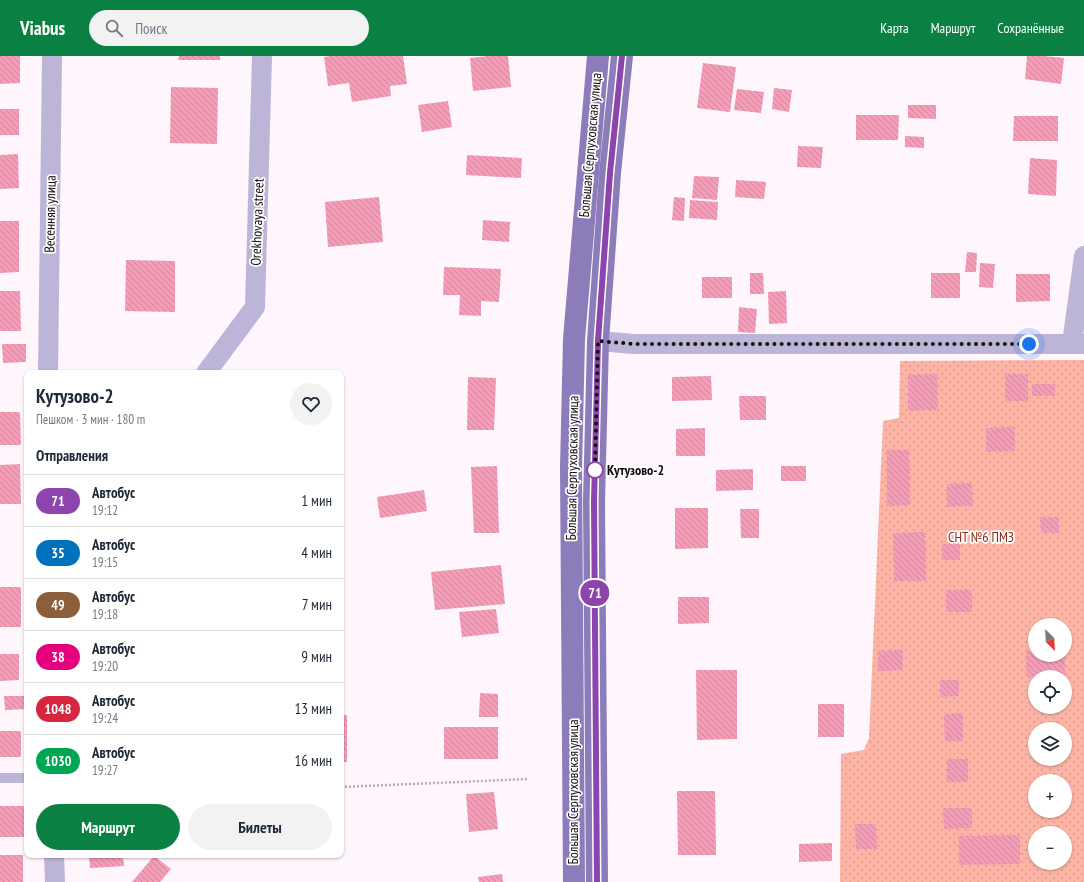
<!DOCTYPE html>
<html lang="ru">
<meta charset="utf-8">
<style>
body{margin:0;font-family:"PT Sans Narrow",sans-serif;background:#f2f2f3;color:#1f2937;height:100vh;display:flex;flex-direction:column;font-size:15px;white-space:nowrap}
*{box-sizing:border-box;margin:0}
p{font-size:13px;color:#747a83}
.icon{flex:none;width:22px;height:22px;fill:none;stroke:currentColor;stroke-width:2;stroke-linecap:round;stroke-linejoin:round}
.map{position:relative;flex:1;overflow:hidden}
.sheet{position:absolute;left:24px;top:314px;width:320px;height:488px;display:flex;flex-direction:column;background:#fff;border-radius:8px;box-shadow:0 1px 3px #0004}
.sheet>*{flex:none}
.badge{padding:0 8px;border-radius:13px;font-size:14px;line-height:26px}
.needle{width:26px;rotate:156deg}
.controls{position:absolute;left:1028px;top:562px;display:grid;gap:8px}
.controls a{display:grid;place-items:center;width:44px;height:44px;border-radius:50%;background:#fff;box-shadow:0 1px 3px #0004;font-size:20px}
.you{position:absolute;width:20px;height:20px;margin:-10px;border:3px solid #fff;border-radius:50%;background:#1a73e8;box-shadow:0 0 0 6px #1a73e833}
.map>.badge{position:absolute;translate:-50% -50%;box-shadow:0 0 0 2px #fff}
h2{padding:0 12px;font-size:15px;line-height:36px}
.round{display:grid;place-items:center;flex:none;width:42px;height:42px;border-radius:21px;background:#f2f2f3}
.summary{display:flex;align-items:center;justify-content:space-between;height:68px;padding:0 12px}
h1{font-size:19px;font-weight:700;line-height:30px}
.button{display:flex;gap:8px;margin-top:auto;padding:8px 12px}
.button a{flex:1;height:46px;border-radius:24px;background:#0b8043;color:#fff;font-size:16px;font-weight:700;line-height:46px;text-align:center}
.button a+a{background:#f2f2f3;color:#1f2937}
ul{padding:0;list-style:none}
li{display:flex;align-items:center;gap:12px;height:52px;padding:0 12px;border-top:1px solid #e0e1e3}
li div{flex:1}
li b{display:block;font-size:15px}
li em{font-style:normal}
li .badge{min-width:44px;font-weight:700;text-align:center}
header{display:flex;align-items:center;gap:24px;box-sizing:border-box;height:56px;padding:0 20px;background:#0b8043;color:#fff}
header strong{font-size:19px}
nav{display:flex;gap:22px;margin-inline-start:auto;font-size:14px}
.search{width:280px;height:36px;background:#f2f2f3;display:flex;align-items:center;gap:10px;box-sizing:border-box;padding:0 14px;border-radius:22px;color:#747a83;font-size:15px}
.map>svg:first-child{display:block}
.grass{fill:url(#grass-dots);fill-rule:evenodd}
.building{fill:url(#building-back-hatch)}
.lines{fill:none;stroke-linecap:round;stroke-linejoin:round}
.path{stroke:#b3acb3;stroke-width:2.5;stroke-dasharray:2 2;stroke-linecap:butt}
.service{stroke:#bdb5d8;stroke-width:10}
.minor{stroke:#bdb5d8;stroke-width:20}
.primary{stroke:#8c7cba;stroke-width:22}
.line-casing{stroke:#fff;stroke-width:9}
.line{stroke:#8e44ad;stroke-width:6}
.walk{stroke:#100c10;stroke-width:4;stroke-dasharray:0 7.2}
.stop-dot{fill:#fff;stroke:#8e44ad;stroke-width:2}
.labels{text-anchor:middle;stroke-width:3.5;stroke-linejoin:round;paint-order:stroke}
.street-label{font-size:14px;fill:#100c10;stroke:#fff}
.stop-label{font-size:14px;font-weight:bold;fill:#100c10;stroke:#fff;text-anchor:start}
.park-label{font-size:14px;fill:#8e2914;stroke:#fff}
</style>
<header>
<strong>Viabus</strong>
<div class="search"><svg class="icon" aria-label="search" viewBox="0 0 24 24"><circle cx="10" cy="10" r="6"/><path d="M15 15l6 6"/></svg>Поиск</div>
<nav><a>Карта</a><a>Маршрут</a><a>Сохранённые</a></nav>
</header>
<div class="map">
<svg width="1084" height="826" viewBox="0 0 1084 826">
<defs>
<pattern id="grass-dots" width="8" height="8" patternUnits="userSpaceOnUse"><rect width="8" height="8" fill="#fdb4a4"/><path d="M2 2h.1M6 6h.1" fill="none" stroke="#d89a8c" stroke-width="1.8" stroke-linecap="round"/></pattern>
<pattern id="building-back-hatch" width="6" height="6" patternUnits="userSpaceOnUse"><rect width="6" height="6" fill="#f59cb7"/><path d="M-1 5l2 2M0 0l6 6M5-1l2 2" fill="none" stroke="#d1859c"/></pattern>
</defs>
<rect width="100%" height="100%" fill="#fef5fd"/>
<path class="grass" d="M1084,304V826H840L841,698L864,694L869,682L883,365L899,362L900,305ZM1035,569H1065V599H1035ZM1035,621H1065V651H1035ZM1035,673H1065V703H1035ZM1035,725H1065V755H1035ZM1035,777H1065V807H1035Z"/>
<g class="building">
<polygon points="0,0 20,0 20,27 0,28"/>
<polygon points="179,0 220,0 220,4 178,4"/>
<polygon points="330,0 403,0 407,28 390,30 391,40 352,46 349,27 328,30 324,1"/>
<polygon points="488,0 508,0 511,31 473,35 470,2"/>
<polygon points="1027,0 1043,0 1064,2 1061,28 1025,23"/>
<polygon points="703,7 736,11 730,56 697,52"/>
<polygon points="171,31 218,32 217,88 170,87"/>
<polygon points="774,32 792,34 789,56 772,53"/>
<polygon points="737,33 764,36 761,57 734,54"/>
<polygon points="448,45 452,71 422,76 418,49"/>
<polygon points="908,49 936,49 936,63 908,62"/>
<rect x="0" y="53" width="19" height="26"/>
<polygon points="856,59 899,59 898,84 856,84"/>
<polygon points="1014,60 1058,60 1058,85 1013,85"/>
<polygon points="905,80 924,81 924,92 905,91"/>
<polygon points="798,90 823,91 821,112 797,111"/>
<polygon points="18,98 19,132 0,133 0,99"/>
<polygon points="467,99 522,102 521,122 466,119"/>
<polygon points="1030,102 1057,104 1056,140 1028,138"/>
<polygon points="694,120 719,121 717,144 692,142"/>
<polygon points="736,124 766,126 764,143 735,141"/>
<polygon points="379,141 383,186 328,191 325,146"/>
<polygon points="674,141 685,142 684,165 672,164"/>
<polygon points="690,144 718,146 717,164 689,162"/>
<polygon points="483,164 510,166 509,186 482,184"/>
<polygon points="0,165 19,165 19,216 0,217"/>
<polygon points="967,196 977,197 976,216 965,216"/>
<polygon points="126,204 175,205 175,256 125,255"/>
<polygon points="980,207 995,208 993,232 979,231"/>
<polygon points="444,211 501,213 499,246 481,245 481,260 459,259 460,239 443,239"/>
<polygon points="750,217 763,217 764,238 750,238"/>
<rect x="931" y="217" width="29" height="25"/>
<polygon points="1016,218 1050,218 1050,245 1016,246"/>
<rect x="702" y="221" width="30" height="21"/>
<polygon points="0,235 20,235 21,275 0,275"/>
<polygon points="786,235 787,267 769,268 768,236"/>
<polygon points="739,251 757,253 755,277 738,276"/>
<polygon points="2,288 26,288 26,306 3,307"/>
<polygon points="937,318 938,354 908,355 908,319"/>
<rect x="1005" y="318" width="23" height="27"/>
<polygon points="711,320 712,344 672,345 672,321"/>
<polygon points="468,321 496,322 494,374 467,374"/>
<rect x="1032" y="328" width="23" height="12"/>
<polygon points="739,340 766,340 766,364 740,364"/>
<polygon points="0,356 20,356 21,389 0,389"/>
<polygon points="1015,371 1015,395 986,396 986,372"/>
<polygon points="705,372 705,400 676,400 676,373"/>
<polygon points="887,394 909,394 910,449 887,450"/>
<polygon points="341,398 342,398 344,419 341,419"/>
<polygon points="20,408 21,448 0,448 0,409"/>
<polygon points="497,410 499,477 474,477 471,411"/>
<rect x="781" y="410" width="25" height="15"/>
<polygon points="753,413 753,434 716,435 716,414"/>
<polygon points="972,427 973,450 947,451 947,428"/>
<polygon points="424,434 427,455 380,462 377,441"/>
<polygon points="675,452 708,452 708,492 675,493"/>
<polygon points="740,453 759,453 759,482 741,482"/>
<polygon points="1040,461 1059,461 1059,477 1041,477"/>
<polygon points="925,476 926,525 894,525 893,477"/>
<polygon points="960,487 960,504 942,504 942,488"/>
<polygon points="501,509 505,548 435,554 431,516"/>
<rect x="0" y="531" width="21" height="40"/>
<rect x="946" y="534" width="26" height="22"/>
<polygon points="678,541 709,541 709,567 678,568"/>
<polygon points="496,553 499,577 462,581 459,556"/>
<polygon points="903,594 903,614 878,615 878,595"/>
<polygon points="1035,594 1035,599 1065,599 1065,620 1027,621 1026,595"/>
<polygon points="0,598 19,598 19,624 0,625"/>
<polygon points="696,614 737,614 737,683 697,684"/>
<polygon points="940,624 959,624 959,640 940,641"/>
<polygon points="480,637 498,638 498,661 479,661"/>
<polygon points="4,640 27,640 27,653 5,654"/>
<rect x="818" y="648" width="26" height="33"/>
<polygon points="963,657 963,685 945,685 944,658"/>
<rect x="341" y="659" width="6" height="47"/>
<rect x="444" y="671" width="54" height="32"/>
<rect x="0" y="675" width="21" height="26"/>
<rect x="947" y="703" width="21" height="23"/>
<polygon points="677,735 715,735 716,799 678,799"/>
<polygon points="494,736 498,773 469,776 466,738"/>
<rect x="0" y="750" width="27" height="31"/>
<polygon points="943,752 972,752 972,772 944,773"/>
<polygon points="855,768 876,768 877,793 856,793"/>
<polygon points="1020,779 1020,808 959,809 959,780"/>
<polygon points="832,787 832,805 799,806 799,788"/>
<rect x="0" y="799" width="23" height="27"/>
<polygon points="89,799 123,799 124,810 90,812"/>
<polygon points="154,800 171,813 160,826 132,826"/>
<polygon points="502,818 503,826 479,826 478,821"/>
</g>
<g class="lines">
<polyline class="path" points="341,731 529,723"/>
<polyline class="service" points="0,722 27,722"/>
<g class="minor">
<polyline points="598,285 634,288 1084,288"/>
<polyline points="1072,287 1084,200"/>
<polyline points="48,317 52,0"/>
<polyline points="206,317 255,251 262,0"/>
<polyline points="54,799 55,826"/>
</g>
<g class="primary">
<polyline points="574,826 571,412 574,283 588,118 598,0"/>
<polyline points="597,826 594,446 598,285 610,117 622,0"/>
</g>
</g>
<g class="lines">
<defs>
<polyline id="line" points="597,826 594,446 598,285 610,117 622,0"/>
</defs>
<use href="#line" class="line-casing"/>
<use href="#line" class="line"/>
<polyline class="walk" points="595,414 595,416 598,285 634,288 1029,288"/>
</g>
<circle class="stop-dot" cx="595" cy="414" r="8"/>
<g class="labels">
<g class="street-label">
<text transform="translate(590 89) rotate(-85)" y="5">Большая Серпуховская улица</text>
<text transform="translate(50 158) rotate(-89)" y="5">Весенняя улица</text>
<text transform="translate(257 166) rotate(-88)" y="5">Orekhovaya street</text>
<text transform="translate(572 412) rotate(-89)" y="5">Большая Серпуховская улица</text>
<text transform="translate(573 736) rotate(-90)" y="5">Большая Серпуховская улица</text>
</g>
<g class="stop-label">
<text x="607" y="419">Кутузово-2</text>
</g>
<g class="park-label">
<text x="981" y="486">СНТ №6 ПМЗ</text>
</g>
</g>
</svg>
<div class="controls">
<a><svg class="needle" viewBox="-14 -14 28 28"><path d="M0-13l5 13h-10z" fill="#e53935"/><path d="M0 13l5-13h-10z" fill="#747a83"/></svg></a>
<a><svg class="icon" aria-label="locate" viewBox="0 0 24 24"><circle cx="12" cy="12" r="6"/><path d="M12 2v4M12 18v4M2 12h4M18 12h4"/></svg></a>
<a><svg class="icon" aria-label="layers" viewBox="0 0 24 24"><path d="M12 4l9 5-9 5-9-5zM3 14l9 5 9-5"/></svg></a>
<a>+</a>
<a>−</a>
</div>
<div class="you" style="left:1029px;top:288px"></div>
<b class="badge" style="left:595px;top:537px;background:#8e44ad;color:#fff">71</b>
<section class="sheet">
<div class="summary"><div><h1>Кутузово-2</h1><p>Пешком · 3 мин · 180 m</p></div><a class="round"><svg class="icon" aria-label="heart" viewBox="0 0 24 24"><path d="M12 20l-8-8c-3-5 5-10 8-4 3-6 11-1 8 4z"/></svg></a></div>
<h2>Отправления</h2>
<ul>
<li><span class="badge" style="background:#8e44ad;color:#fff">71</span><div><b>Автобус</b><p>19:12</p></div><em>1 мин</em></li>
<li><span class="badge" style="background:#0072bc;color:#fff">35</span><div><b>Автобус</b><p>19:15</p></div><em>4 мин</em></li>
<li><span class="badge" style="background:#8b5e3c;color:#fff">49</span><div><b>Автобус</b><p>19:18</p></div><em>7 мин</em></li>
<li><span class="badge" style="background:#e6007e;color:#fff">38</span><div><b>Автобус</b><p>19:20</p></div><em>9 мин</em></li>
<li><span class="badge" style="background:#d7263d;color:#fff">1048</span><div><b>Автобус</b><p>19:24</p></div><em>13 мин</em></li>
<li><span class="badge" style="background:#00a651;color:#fff">1030</span><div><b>Автобус</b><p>19:27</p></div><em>16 мин</em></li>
</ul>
<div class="button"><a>Маршрут</a><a>Билеты</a></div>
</section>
</div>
